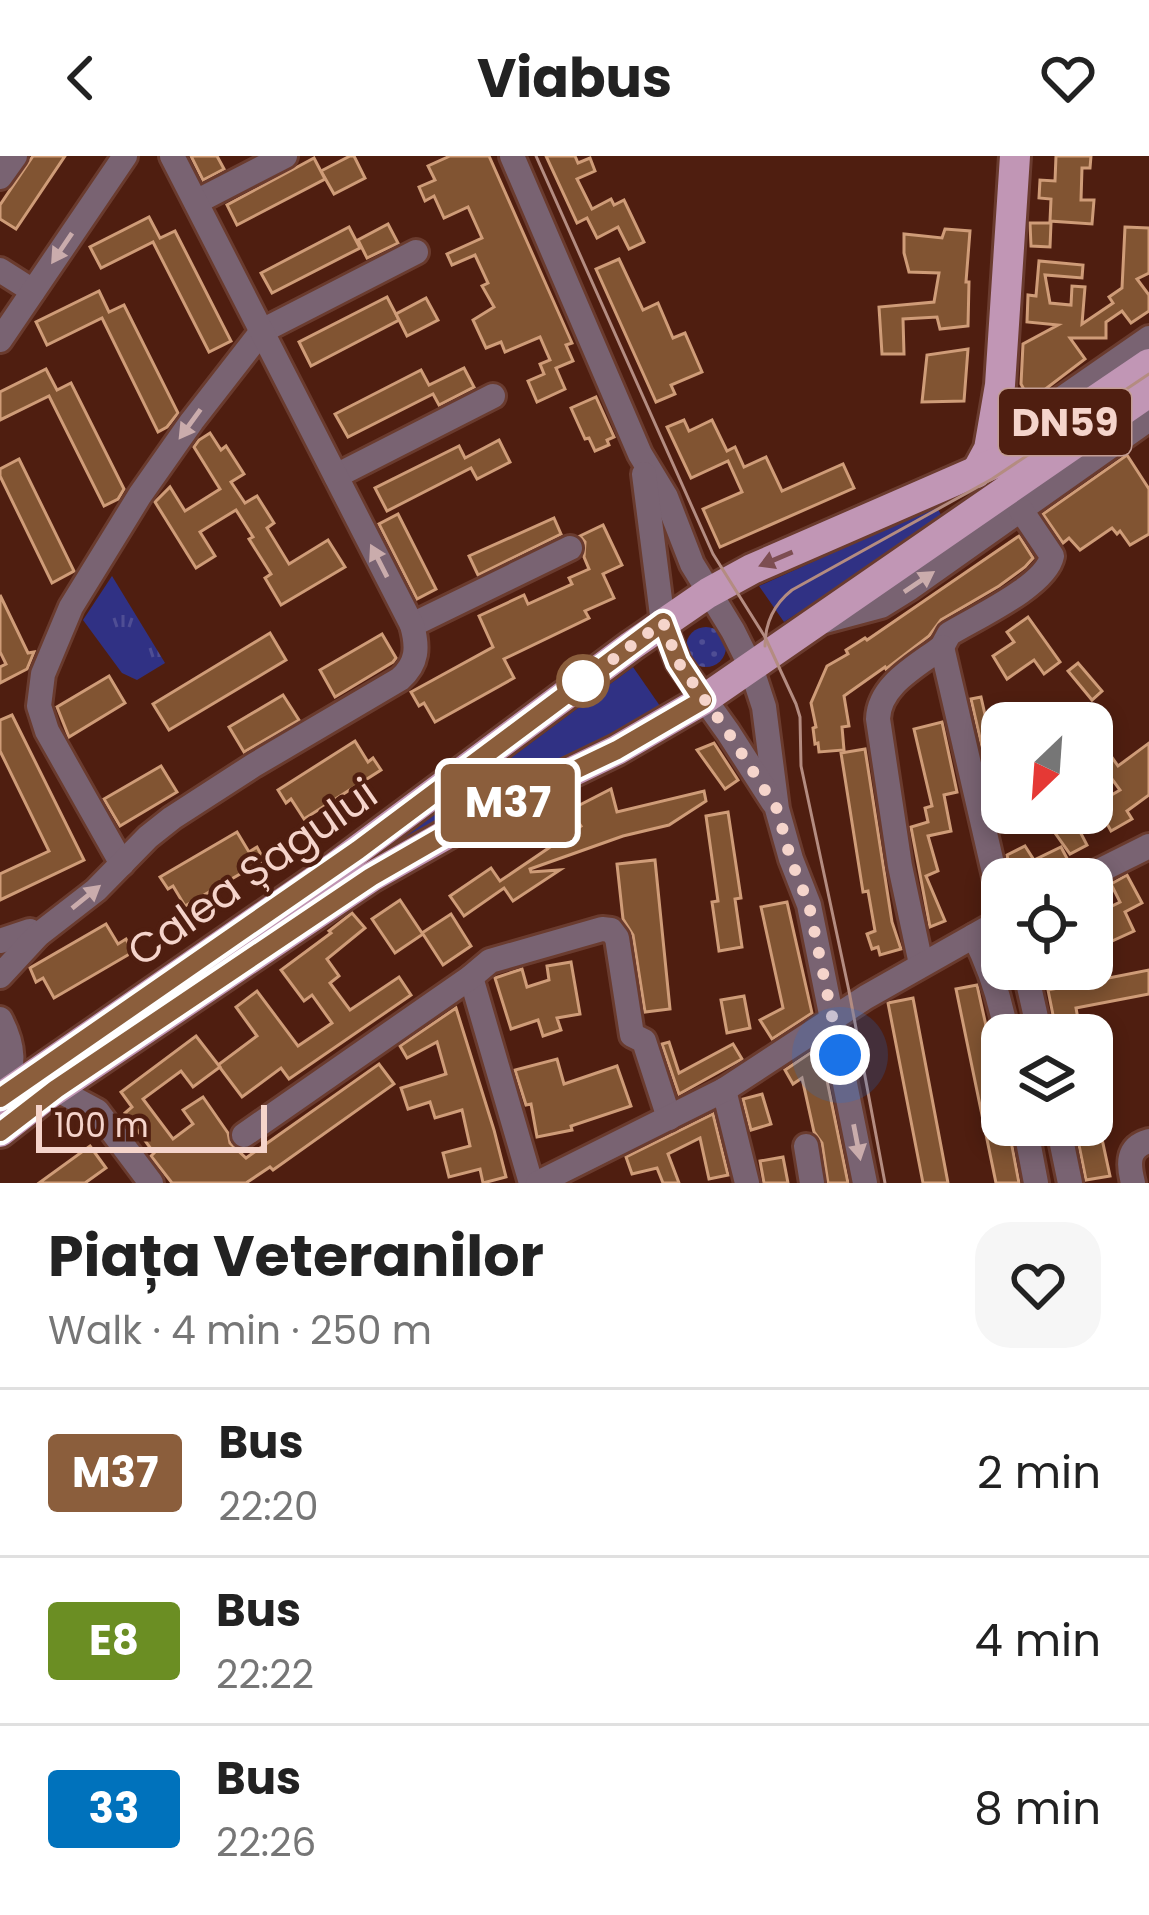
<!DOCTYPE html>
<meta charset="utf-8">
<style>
body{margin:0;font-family:Poppins,sans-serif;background:#f6f6f6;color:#222;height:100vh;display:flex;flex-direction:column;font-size:45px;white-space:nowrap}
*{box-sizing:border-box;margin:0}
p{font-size:39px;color:#767676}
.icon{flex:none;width:66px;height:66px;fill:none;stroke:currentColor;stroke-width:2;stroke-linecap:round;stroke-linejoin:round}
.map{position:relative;height:1027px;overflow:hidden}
.details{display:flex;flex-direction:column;background:#fff;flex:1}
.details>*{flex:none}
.badge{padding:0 24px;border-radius:9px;font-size:42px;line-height:78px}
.needle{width:78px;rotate:205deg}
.tools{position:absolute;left:981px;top:546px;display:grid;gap:24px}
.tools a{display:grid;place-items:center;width:132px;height:132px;border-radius:24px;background:#fff;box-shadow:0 6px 18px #0003;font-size:60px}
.scale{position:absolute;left:36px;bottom:30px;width:231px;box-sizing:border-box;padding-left:12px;border:6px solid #f5d4cb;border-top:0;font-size:33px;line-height:42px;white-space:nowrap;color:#f5d4cb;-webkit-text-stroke:9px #4f1e10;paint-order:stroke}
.you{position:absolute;width:60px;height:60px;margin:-30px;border:9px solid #fff;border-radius:50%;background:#1a73e8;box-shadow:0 0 0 18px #1a73e833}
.map>.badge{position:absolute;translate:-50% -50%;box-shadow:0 0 0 6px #fff}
.round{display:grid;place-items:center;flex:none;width:126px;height:126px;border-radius:36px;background:#f6f6f6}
.head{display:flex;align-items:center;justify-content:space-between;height:204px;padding:0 48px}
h1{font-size:57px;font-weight:700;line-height:90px}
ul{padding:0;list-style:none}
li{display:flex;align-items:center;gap:36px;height:168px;padding:0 48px;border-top:3px solid #e0e0e0}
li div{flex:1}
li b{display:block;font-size:45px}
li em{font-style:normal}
li .badge{min-width:132px;font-weight:700;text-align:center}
header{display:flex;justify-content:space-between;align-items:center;height:156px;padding:0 48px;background:#fff;font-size:54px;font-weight:700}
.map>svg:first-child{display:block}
.grass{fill:#303184}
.park{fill:url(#park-tufts)}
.garden{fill:url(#garden-dots)}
.building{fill:#815432;stroke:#cf9c78;stroke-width:3}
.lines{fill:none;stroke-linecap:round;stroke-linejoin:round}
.minor-casing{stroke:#6a3b2e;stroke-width:30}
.major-casing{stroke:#6a3b2e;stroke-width:36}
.minor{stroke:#796372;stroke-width:24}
.major{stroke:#c196b5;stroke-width:30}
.tram{stroke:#b48c81;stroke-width:3}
.oneway{fill:#caacac}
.oneway2{fill:#7d4e52}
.line-casing{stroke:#fff;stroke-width:27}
.line{stroke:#8b5e3c;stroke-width:18}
.walk{stroke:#f5d4cb;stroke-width:12;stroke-dasharray:0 21.6}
.stop-dot{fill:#fff;stroke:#8b5e3c;stroke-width:6}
.labels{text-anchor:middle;stroke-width:9;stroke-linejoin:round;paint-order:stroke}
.shield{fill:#4f1e10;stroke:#c39d93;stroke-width:3}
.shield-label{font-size:39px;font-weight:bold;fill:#f5d4cb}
.street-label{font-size:42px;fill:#f5d4cb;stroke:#4f1e10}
</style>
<header><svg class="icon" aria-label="back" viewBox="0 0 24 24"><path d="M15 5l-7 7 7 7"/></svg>Viabus<svg class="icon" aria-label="heart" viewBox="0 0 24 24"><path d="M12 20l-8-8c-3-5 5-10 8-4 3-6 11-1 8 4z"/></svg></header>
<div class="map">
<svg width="1149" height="1027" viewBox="0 0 1149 1027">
<defs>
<pattern id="park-tufts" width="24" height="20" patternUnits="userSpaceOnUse" patternTransform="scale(3)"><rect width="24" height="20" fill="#303184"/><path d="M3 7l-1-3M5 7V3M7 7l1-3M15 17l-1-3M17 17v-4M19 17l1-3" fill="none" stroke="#4f4e94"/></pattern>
<pattern id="garden-dots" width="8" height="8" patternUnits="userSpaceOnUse" patternTransform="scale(3)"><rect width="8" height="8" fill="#303184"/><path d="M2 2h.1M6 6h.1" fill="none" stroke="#4f4e94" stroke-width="1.8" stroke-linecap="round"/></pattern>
</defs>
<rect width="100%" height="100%" fill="#4f1e10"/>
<g class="grass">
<polygon points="934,346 944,364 784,466 759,430 888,372"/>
<polygon points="633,511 660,550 382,706 379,700"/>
</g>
<polygon class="park" points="112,420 165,507 137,524 122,517 83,464"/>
<circle class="garden" cx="706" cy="491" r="20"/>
<g class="building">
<polygon points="33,0 65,0 16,73 0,63 0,49"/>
<polygon points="191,0 217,0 224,13 203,24"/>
<polygon points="350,0 354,0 365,22 334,38 321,15"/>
<polygon points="450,0 489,0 572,187 566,189 573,205 556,212 565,233 537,246 528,225 544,218 540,208 550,204 540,181 505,196 501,186 486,192 473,164 494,151 482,130 488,127 475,99 452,109 447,98 482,82 468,51 444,62 434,40 425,45 419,31 435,24 428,10"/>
<polygon points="546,0 575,0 578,7 590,2 595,15 577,23 592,53 611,43 614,49 624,44 644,86 629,93 618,71 597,82 587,62 577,67"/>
<polygon points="1056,0 1091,0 1090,12 1082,12 1081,44 1094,44 1092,68 1050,65 1051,43 1039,42 1040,24 1055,25"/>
<polygon points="314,2 325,23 237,69 227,49"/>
<polygon points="149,61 160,82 175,75 231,185 209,196 153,86 101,112 90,91"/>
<polygon points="1030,67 1051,67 1050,91 1031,90"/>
<polygon points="388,68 398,87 367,102 358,84"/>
<polygon points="349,71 360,92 272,137 261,117"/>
<polygon points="1125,71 1149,72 1149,117 1137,123 1149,139 1149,155 1131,167 1122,155 1106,166 1106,182 1070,182 1085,203 1035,241 1028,241 1021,228 1023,188 1058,169 1027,166 1028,139 1036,140 1039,105 1083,109 1082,122 1045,119 1050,147 1071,149 1072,130 1085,131 1082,168 1113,147 1109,141 1122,132"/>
<polygon points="945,73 970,75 966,126 969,126 968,170 940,173 937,161 903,163 904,198 882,198 879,151 934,146 939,117 909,116 904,97 904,78 942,82"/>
<polygon points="619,103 643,154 658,147 673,182 685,177 702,216 671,229 675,238 656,246 596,113"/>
<polygon points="99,135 109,156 124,149 178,257 167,271 158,276 102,162 47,189 36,166"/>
<polygon points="387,141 399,164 311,210 299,186"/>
<polygon points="426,142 438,164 407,180 396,158"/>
<polygon points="968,193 964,245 922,246 927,199"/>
<polygon points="464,212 474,231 439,249 433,238 348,281 335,258 421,214 429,229"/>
<polygon points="46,213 57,234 71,227 124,333 118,343 104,350 49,240 0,264 0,236"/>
<polygon points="596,241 614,281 607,284 609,289 595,295 589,282 585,283 571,252"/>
<polygon points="684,264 689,275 712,264 727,295 735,291 744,311 766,301 782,335 843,308 854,332 720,391 703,353 742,336 728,305 691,322 667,271"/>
<polygon points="210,277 221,294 226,290 244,318 231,326 245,347 257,340 274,367 267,372 289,408 328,384 345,411 281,449 265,422 271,418 249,383 253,381 236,354 200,376 215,400 196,412 155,346 170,331 185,355 220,333 194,291 199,284"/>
<polygon points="499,284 510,306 477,323 471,312 387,355 375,332 459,290 465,302"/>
<polygon points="1127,299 1149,333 1149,378 1130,389 1120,375 1117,378 1112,372 1080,394 1069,382 1063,387 1043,358"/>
<polygon points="19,303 74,415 52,427 0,320 0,313"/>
<polygon points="398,358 436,433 417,443 379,368"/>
<polygon points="554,362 561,378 478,419 469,400"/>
<polygon points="603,369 622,409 603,418 614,442 585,455 589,462 504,503 514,522 435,566 424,547 419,550 411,536 493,491 479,460 524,439 528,448 572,428 569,422 589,413 584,401 585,386 580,380"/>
<polygon points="1019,380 1033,402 1025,411 999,430 941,464 929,480 886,513 885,511 844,540 849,570 842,571 844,594 819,596 818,587 815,588 813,572 816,571 811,547 827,510 848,498 846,494 865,482 867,484"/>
<polygon points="0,439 28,497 34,496 27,513 0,527 0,511 6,508 0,496"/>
<polygon points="1028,461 1060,506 1044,518 1034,504 1007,523 993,500 1014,486 1007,476"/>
<polygon points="270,477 286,504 169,574 153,548"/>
<polygon points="382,478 396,502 393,506 335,541 320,514"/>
<polygon points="1078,507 1102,535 1092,544 1068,515"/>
<polygon points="109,520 125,547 69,581 57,551"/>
<polygon points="283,539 299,564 244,596 229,571"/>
<polygon points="981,541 1000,625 1002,625 1002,657 1007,672 1001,673 971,543"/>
<polygon points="12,559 84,704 0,744 0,718 49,695 0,595 0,564"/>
<polygon points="942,566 957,636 944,639 951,675 928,680 938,715 926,720 945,765 930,771 911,671 928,666 925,652 932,650 914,573"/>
<polygon points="355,585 368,606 373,602 381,614 304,663 291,643 286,647 278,634"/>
<polygon points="714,587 738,624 725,633 697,594"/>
<polygon points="1149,587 1149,639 1127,655 1132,663 1111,675 1096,648 1120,634 1101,608 1111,600 1118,610"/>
<polygon points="865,593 892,766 901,793 880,799 878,791 872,793 867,778 875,775 868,735 863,736 841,597"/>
<polygon points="161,610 177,636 120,670 104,643"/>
<polygon points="611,633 617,656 704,635 706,645 669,669 623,680 530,713 531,716 560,714 513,745 504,732 464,760 450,740 491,712 500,725 581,670 570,654"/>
<polygon points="728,656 741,742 735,743 742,791 719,795 712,746 718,745 706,660"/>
<polygon points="1074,664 1087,689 1070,698 1053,674"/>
<polygon points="237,676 249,696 257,691 264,704 185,750 173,730 168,733 160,721"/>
<polygon points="1025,690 1034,704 1061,691 1070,708 1039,723 1012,723 1007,699"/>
<polygon points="655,704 670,853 645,856 633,779 623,763 617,708"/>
<polygon points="1127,719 1142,747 1125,756 1134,775 1112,785 1098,757 1120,746 1111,728"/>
<polygon points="400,744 422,777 451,758 471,790 443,809 423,778 395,797 372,763"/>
<polygon points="787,746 812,857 772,883 760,864 783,852 761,751"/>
<polygon points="352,757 365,772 327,803 339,820 330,827 350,854 399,821 411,839 289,923 281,912 242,941 218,909 257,880 236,851 257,835 298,890 332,867 312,839 304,845 281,814 331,777 329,775"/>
<polygon points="106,768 118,788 126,783 133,796 54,842 43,822 36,826 30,812"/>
<polygon points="571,806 580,858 557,862 561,874 543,880 538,864 511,873 495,822 522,813 527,831 549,824 547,810"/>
<polygon points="1149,814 1149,838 1076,852 1081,879 1057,879 1048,834"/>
<polygon points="977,829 1002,942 1002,969 1008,969 1019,1027 996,1027 956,833"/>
<polygon points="744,840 750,872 727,877 721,844"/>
<polygon points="913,842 948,1027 923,1027 888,847"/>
<polygon points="456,852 494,974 506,1021 483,1027 480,1013 449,1021 443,997 470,990 462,954 435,962 430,946 408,953 401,932 446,918 437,886 407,902 400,890"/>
<polygon points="196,880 220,911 193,931 181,915 143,943 173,983 193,968 183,954 203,941 228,977 230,987 246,1002 379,908 394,928 273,1014 270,1011 246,1027 172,1027 151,1000 154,997 125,957 132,951 121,936"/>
<polygon points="669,886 679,917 733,888 742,903 679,938 662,888"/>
<polygon points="819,891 821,895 848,1027 828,1027 822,987 814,976 802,922 793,928 785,914"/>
<polygon points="557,903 564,928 617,910 631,950 571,970 572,974 537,981 531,948 526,949 515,914"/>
<polygon points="762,938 771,968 751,974 743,943"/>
<polygon points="713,958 728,1019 709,1023 700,982 668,998 679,1027 663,1027 657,1012 632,1018 626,1001"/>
<polygon points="1075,969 1099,969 1110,1020 1086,1024"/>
<polygon points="90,990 106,1012 85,1027 39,1027"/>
<polygon points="783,1001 788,1027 764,1027 760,1005"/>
</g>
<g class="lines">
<defs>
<g id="minor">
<polyline points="512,0 640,298 666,341 692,408 733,475 751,511 764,551 777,653 791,703 809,749 865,1027"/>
<polyline points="0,21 15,0"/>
<polyline points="196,46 285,0"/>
<polyline points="0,114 33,135"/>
<polyline points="0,184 125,0"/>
<polyline points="989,293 1149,182"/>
<polyline points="644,318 663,467 678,506 728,576 773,646"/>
<polyline points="336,320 493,240"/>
<polyline points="825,465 881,450 910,432 1149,263"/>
<polyline points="412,469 570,392"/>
<path d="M942,491L949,478C975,462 1046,430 1052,400L1021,354"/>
<polyline points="122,708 47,575 39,550 43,518 71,451 140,339 192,265 262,175 416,96"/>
<polyline points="1083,723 1149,690"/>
<path d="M974,780C991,813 1000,843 1007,879"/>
<polyline points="0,785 30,775 38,779"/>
<path d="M921,808L900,710L878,563C879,529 917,510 942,491L1002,751"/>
<polyline points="1025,813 1040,879"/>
<path d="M0,820L38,779L96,734L148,681L172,662L254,609L400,523C418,507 418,491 412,469L172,0"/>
<polyline points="471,821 531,1027"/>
<path d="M0,863C15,891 14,909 4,939"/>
<polyline points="56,933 97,955 151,1027"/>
<polyline points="724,934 747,1027"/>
<polyline points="1025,969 1036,1027"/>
<polyline points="1058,969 1070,1027"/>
<polyline points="244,979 471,821 490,805 602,773 611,774 617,782 632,879 644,885 669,962"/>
<polyline points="806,990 812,1027"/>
<polyline points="538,1027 724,934 866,841 1002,764"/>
<path d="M1133,1027C1128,1008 1127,991 1149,985"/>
</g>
<g id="major">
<polyline points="976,317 989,293 1000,229 1015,0"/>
<polyline points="0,942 336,710 631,490 708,437 752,413 1016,298 1149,208"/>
<polyline points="0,976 46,940 371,721 470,665 617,594 703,544 1149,236"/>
</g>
</defs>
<use href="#minor" class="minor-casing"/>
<use href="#major" class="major-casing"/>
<use href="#minor" class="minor"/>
<use href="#major" class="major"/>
<g class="tram">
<polyline points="536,0 713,398 765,481 796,548 800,561 801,610 849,835 885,1027"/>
<path d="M765,490C765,467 773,449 792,434L992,323L1149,218"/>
</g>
</g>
<defs><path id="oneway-solid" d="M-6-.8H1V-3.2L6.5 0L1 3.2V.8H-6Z" transform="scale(3)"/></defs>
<g class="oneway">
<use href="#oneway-solid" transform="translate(62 92) rotate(124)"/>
<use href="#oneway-solid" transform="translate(190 268) rotate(126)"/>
<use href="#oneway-solid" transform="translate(379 405) rotate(-117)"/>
<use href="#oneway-solid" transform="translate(919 426) rotate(-34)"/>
<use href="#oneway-solid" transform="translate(86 741) rotate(-39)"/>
<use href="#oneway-solid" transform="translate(857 986) rotate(79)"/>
</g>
<use class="oneway2" href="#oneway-solid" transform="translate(776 403) rotate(157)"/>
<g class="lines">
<defs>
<polyline id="line" points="0,942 358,694 663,466 678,506 703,544 617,594 470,664 371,721 56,933 0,976"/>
</defs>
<use href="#line" class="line-casing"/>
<use href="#line" class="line"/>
<polyline class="walk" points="583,525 581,527 663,466 678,506 728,576 777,653 791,704 809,749 840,899"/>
</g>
<circle class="stop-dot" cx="583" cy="525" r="24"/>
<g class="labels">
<rect class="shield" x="999" y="233" width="132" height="66" rx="9"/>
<g class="shield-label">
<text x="1065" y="280">DN59</text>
</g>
<g class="street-label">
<text transform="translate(252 716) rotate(-35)" y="15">Calea Șagului</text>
</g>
</g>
</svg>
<div class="tools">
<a><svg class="needle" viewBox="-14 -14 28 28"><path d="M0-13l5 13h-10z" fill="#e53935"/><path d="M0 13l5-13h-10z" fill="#767676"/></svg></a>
<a><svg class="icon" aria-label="locate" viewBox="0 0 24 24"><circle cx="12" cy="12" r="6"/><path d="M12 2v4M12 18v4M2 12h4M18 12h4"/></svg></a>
<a><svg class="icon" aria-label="layers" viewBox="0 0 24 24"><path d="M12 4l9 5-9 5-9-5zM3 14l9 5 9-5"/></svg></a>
</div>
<div class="scale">100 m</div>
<div class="you" style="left:840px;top:899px"></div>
<b class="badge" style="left:508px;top:647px;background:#8b5e3c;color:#fff">M37</b>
</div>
<section class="details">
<div class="head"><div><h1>Piața Veteranilor</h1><p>Walk · 4 min · 250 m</p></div><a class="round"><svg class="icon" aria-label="heart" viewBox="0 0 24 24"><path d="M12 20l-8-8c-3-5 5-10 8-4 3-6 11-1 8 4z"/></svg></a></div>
<ul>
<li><span class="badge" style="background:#8b5e3c;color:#fff">M37</span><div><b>Bus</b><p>22:20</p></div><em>2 min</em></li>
<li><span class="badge" style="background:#6b8e23;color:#fff">E8</span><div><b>Bus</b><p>22:22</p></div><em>4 min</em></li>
<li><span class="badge" style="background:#0072bc;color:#fff">33</span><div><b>Bus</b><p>22:26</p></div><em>8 min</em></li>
</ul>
</section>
